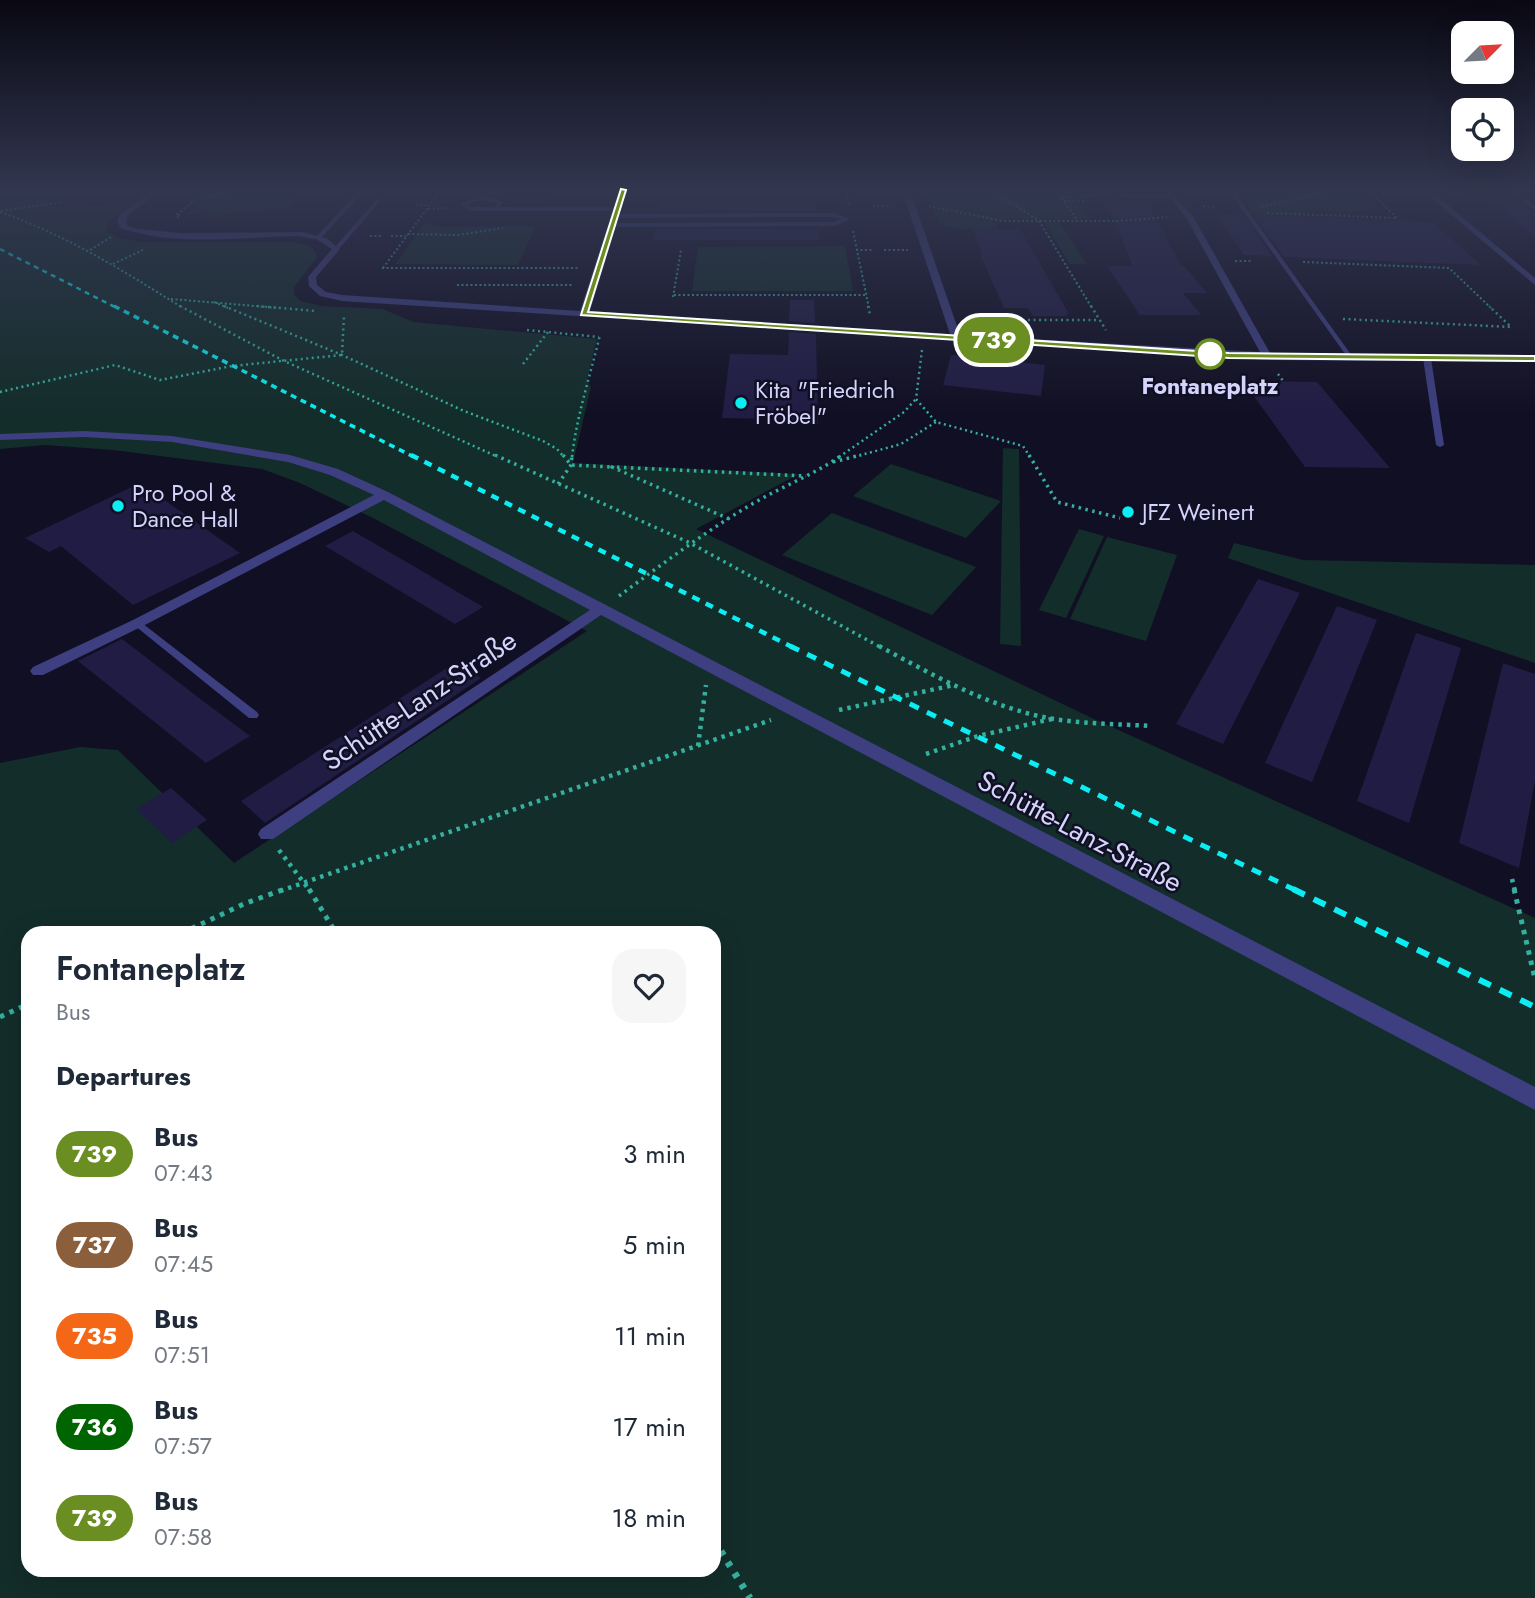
<!DOCTYPE html>
<meta charset="utf-8">
<style>
body{margin:0;font-family:Jost,sans-serif;background:#f6f6f7;color:#1f2937;height:100vh;display:flex;flex-direction:column;font-size:26px;white-space:nowrap}
*{box-sizing:border-box;margin:0}
p{font-size:23px;color:#747a83}
.icon{flex:none;width:38px;height:38px;fill:none;stroke:currentColor;stroke-width:2;stroke-linecap:round;stroke-linejoin:round}
.map{position:relative;flex:1;overflow:hidden}
.drawer{position:absolute;left:21px;top:926px;width:700px;height:651px;display:flex;flex-direction:column;background:#fff;border-radius:21px;box-shadow:0 7px 28px #0002}
.drawer>*{flex:none}
.badge{padding:0 14px;border-radius:23px;font-size:24px;line-height:46px}
.needle{width:46px;rotate:66deg}
.fabs{position:absolute;left:1451px;top:21px;display:grid;gap:14px}
.fabs a{display:grid;place-items:center;width:63px;height:63px;border-radius:14px;background:#fff;box-shadow:0 7px 28px #0002;font-size:35px}
.map>.badge{position:absolute;translate:-50% -50%;box-shadow:0 0 0 4px #fff}
h2{padding:0 35px;font-size:26px;line-height:63px}
.round{display:grid;place-items:center;flex:none;width:74px;height:74px;border-radius:21px;background:#f6f6f7}
.headline{display:flex;align-items:center;justify-content:space-between;height:119px;padding:0 35px}
h1{font-size:33px;font-weight:600;line-height:52px}
ul{padding:0;list-style:none}
li{display:flex;align-items:center;gap:21px;height:91px;padding:0 35px}
li div{flex:1}
li b{display:block;font-size:26px}
li em{font-style:normal}
li .badge{min-width:77px;font-weight:700;text-align:center}
.map>svg:first-child{display:block}
.green{fill:#132d2a;fill-rule:evenodd}
.building{fill:#211c44}
.lines{fill:none;stroke-linecap:round;stroke-linejoin:round}
.path-far5{stroke:#34b09f;stroke-width:2;stroke-dasharray:2 2.5;stroke-linecap:butt}
.path-far4{stroke:#34b09f;stroke-width:2.5;stroke-dasharray:2 3.5;stroke-linecap:butt}
.path-far3{stroke:#34b09f;stroke-width:3.5;stroke-dasharray:2.5 4.5;stroke-linecap:butt}
.path-far2{stroke:#34b09f;stroke-width:4.5;stroke-dasharray:3.5 5;stroke-linecap:butt}
.path-far1{stroke:#34b09f;stroke-width:5;stroke-dasharray:4.5 6;stroke-linecap:butt}
.path{stroke:#34b09f;stroke-width:7;stroke-dasharray:5 8;stroke-linecap:butt}
.service{fill:#3d3f80;fill-rule:evenodd}
.minor{fill:#3d3f80;fill-rule:evenodd}
.rail-far4{stroke:#0bedf2;stroke-width:2.5;stroke-dasharray:5 4.5;stroke-linecap:butt}
.rail-far3{stroke:#0bedf2;stroke-width:3.5;stroke-dasharray:6 5;stroke-linecap:butt}
.rail-far2{stroke:#0bedf2;stroke-width:4.5;stroke-dasharray:8 7;stroke-linecap:butt}
.rail-far1{stroke:#0bedf2;stroke-width:5;stroke-dasharray:10 9;stroke-linecap:butt}
.rail{stroke:#0bedf2;stroke-width:6;stroke-dasharray:13 10;stroke-linecap:butt}
.line{fill:#6b8e23;stroke:#fff;stroke-width:2}
.stop-dot{fill:#fff;stroke:#6b8e23;stroke-width:3.5}
.poi-dot{fill:#0bedf2;stroke:#110f23;stroke-width:2.5}
.labels{text-anchor:middle;stroke-width:5;stroke-linejoin:round;paint-order:stroke}
.far-stop-label{font-size:23px;font-weight:bold;fill:#d5d4fd;stroke:#110f23}
.far-poi-label{font-size:23px;fill:#d5d4fd;stroke:#110f23;text-anchor:start}
.street-label{font-size:28px;fill:#d5d4fd;stroke:#110f23}
</style>
<div class="map">
<svg width="1535" height="1598" viewBox="0 0 1535 1598">
<rect width="100%" height="100%" fill="#110f23"/>
<g class="green">
<polygon points="218,190 308,190 291,207 223,215 187,214"/>
<polygon points="456,190 550,190 544,202 513,202 498,195 450,198"/>
<polygon points="687,190 830,190 832,198 686,198"/>
<polygon points="926,190 1065,190 1090,219 1000,219 997,228 959,229 939,223"/>
<polygon points="1272,190 1363,190 1371,208 1357,212 1316,210 1300,216 1255,215 1245,200"/>
<path d="M45,200L47,207L128,205C120,213 106,219 107,232L119,238L141,242H295C306,245 314,245 317,257L294,287V294L300,301L321,306L383,309L413,322L597,339L587,380L591,387L573,463L799,474L696,529L1094,719L1535,918V1598H0V763L80,747L118,750L234,863L587,631L371,517L300,483L262,469L113,450L45,445L0,449V201ZM28,933H714V1570H28Z"/>
<polygon points="1044,222 1059,222 1087,264 1070,264"/>
<polygon points="425,223 443,227 536,226 518,265 395,264"/>
<polygon points="845,246 853,291 692,291 698,247"/>
<polygon points="1003,448 1019,449 1021,646 1000,644"/>
<polygon points="891,464 1001,501 966,538 853,496"/>
<polygon points="832,513 976,567 932,615 782,555"/>
<polygon points="1079,529 1104,536 1066,618 1039,610"/>
<polygon points="1107,537 1177,555 1146,641 1070,619"/>
<polygon points="1234,543 1303,560 1535,565 1535,663 1228,558"/>
</g>
<g class="building">
<polygon points="1479,190 1506,190 1535,214 1535,237"/>
<polygon points="661,201 815,201 816,210 659,211"/>
<polygon points="1108,206 1147,206 1154,215 1181,266 1184,266 1207,293 1183,293 1201,315 1140,315 1107,266 1133,266"/>
<polygon points="1216,214 1243,215 1272,256 1244,255"/>
<polygon points="1254,215 1432,222 1481,265 1284,257"/>
<polygon points="655,229 818,229 819,240 653,240"/>
<polygon points="973,229 1020,229 1069,314 1066,314 1067,316 1033,316 1028,308 1004,308 980,254 982,254"/>
<polygon points="790,300 814,300 815,323 789,321"/>
<polygon points="789,332 816,334 818,424 787,424 787,419 722,418 730,354 788,355"/>
<polygon points="951,355 1045,365 1041,396 943,385"/>
<polygon points="1243,381 1317,382 1390,468 1305,467"/>
<polygon points="140,483 240,553 133,605 61,546 49,552 25,538"/>
<polygon points="353,531 410,564 483,607 455,624 325,546"/>
<polygon points="1258,579 1300,593 1223,744 1176,724"/>
<polygon points="1337,606 1377,620 1312,782 1265,763"/>
<polygon points="1416,633 1461,648 1409,823 1357,801"/>
<polygon points="122,639 203,701 250,736 206,763 78,661"/>
<polygon points="456,662 481,678 265,823 241,801"/>
<polygon points="1503,663 1535,674 1535,780 1519,868 1459,843"/>
<polygon points="171,788 207,820 172,843 136,809"/>
</g>
<g class="lines">
<g class="path-far5">
<polyline points="846,190 849,205"/>
<polyline points="984,190 1012,203 1039,221 1092,308"/>
<polyline points="1060,190 1061,197 1078,221"/>
<polyline points="200,198 243,190"/>
<polyline points="1061,198 1099,195"/>
<polyline points="1064,201 1087,201"/>
<polyline points="416,205 429,205"/>
<polyline points="873,206 892,206"/>
<polyline points="929,206 1003,221 1119,221 1167,217"/>
<polyline points="1203,206 1215,207"/>
<polyline points="1261,207 1335,190"/>
<polyline points="428,209 447,208"/>
<polyline points="1,211 63,202"/>
<path d="M0,212C70,237 120,269 183,308"/>
<polyline points="1267,213 1397,218 1368,190"/>
<polyline points="177,218 180,215 176,215 208,190"/>
<polyline points="853,231 869,308"/>
<polyline points="408,234 458,235 503,228"/>
<polyline points="370,236 381,236"/>
<polyline points="391,236 406,236"/>
<polyline points="90,250 113,236"/>
<polyline points="856,250 873,250"/>
<polyline points="884,250 908,250"/>
<polyline points="1235,261 1251,261"/>
<polyline points="1303,262 1449,268 1491,308"/>
<polyline points="113,264 143,250"/>
<polyline points="382,268 578,268"/>
<polyline points="383,268 441,190"/>
<polyline points="457,285 574,285"/>
<polyline points="674,295 866,295"/>
<polyline points="673,297 681,250"/>
<polyline points="171,299 279,308"/>
<polyline points="214,302 228,308"/>
</g>
<g class="path-far4">
<polyline points="180,306 284,361 498,457"/>
<polyline points="224,306 342,355 464,411 543,441 557,449 564,457"/>
<polyline points="257,306 316,311"/>
<polyline points="868,306 870,315"/>
<polyline points="1091,306 1106,330"/>
<polyline points="1343,319 1511,327 1489,306"/>
<polyline points="1006,320 1099,320"/>
<polyline points="527,330 599,337"/>
<polyline points="922,350 916,399 936,422 1023,446 1030,457"/>
<polyline points="523,364 548,332"/>
<polyline points="1278,374 1284,382"/>
<polyline points="0,392 115,365 160,380 232,366 342,355 344,315"/>
<path d="M572,457C577,414 590,377 600,335"/>
<polyline points="839,457 904,412 916,399"/>
<polyline points="854,457 901,444 936,422"/>
</g>
<g class="path-far3">
<polyline points="495,455 690,543 882,648"/>
<polyline points="563,455 571,465 612,467"/>
<polyline points="1029,455 1057,502 1120,518"/>
<polyline points="833,462 861,455"/>
<polyline points="558,484 571,465 572,455"/>
<polyline points="729,519 612,467 806,476"/>
<path d="M619,596C661,565 702,534 747,507C778,488 812,476 842,455"/>
</g>
<g class="path-far2">
<path d="M879,646C933,675 992,709 1054,719C1085,724 1119,724 1151,726"/>
<polyline points="839,710 954,685"/>
<polyline points="698,746 706,685"/>
<polyline points="926,754 978,736 1052,719"/>
<polyline points="279,850 310,891"/>
<polyline points="1512,879 1515,891"/>
<polyline points="280,891 771,720"/>
</g>
<g class="path-far1">
<polyline points="309,889 336,933"/>
<polyline points="1514,889 1535,979"/>
<polyline points="182,933 246,903 285,889"/>
<polyline points="0,1017 28,1004"/>
</g>
<polyline class="path" points="714,1540 750,1598"/>
<g class="service">
<polygon points="360,190 365,190 321,238 317,238 317,236"/>
<polygon points="385,190 390,190 338,250 334,250 334,248"/>
<polygon points="1228,190 1233,190 1352,356 1352,358 1348,358"/>
<polygon points="1509,190 1514,190 1535,206 1535,211"/>
<polygon points="1173,195 1175,198 1111,197 1114,195"/>
<path d="M476,197H491L503,202L500,207H617L620,209L617,211H471L460,204ZM481,200L497,203L495,207H472L467,204Z"/>
<polygon points="833,213 850,219 835,226 612,227 609,225 612,223 834,222 842,219 833,217 615,218 612,216 615,214"/>
<polygon points="1427,356 1431,358 1444,445 1440,447 1436,445 1423,358"/>
<polygon points="138,620 257,712 259,715 257,718 249,718 134,625 134,621"/>
</g>
<g class="minor">
<path d="M153,190H161L127,216L126,225L138,229L180,233L302,232L326,238L340,249L316,277L317,285L326,292L342,295L580,311L619,190H627L590,311L950,334L902,190H910L960,335L1260,352L1187,219L1163,190H1170L1194,218L1270,353L1535,356V362L1268,360L342,301L320,296L309,286L308,277L332,249L316,239L297,236C240,237 175,247 120,228L117,221L121,213Z"/>
<polygon points="1422,190 1430,190 1535,278 1535,285"/>
<polygon points="84,431 172,436 290,455 338,469 388,492 1535,1087 1535,1110 601,615 273,839 261,839 258,834 261,829 590,610 384,500 143,626 43,675 33,675 30,671 33,667 133,620 374,495 330,475 288,462 172,442 84,437 0,440 0,434"/>
</g>
<polyline class="rail-far4" points="0,249 117,308"/>
<polyline class="rail-far3" points="114,306 414,457"/>
<polyline class="rail-far2" points="411,455 794,648"/>
<polyline class="rail-far1" points="790,646 1297,891"/>
<polyline class="rail" points="1293,889 1535,1007"/>
</g>
<linearGradient id="sky" x2="0" y2="1"><stop stop-color="#090813"/><stop offset="0.46" stop-color="#323750"/><stop offset="1" stop-color="#323750" stop-opacity="0"/></linearGradient>
<rect width="1535" height="414" fill="url(#sky)"/>
<polygon class="line" points="621,189 626,190 588,312 1229,353 1535,356 1535,361 1229,358 581,315"/>
<circle class="stop-dot" cx="1210" cy="354" r="14"/>
<g class="poi-dot">
<circle cx="741" cy="403" r="7"/>
<circle cx="118" cy="506" r="7"/>
<circle cx="1128" cy="512" r="7"/>
</g>
<g class="labels">
<g class="far-stop-label">
<text x="1210" y="394">Fontaneplatz</text>
</g>
<g class="far-poi-label">
<text x="755" y="398">Kita "Friedrich<tspan x="755" dy="26">Fröbel"</tspan></text>
<text x="132" y="501">Pro Pool &amp;<tspan x="132" dy="26">Dance Hall</tspan></text>
<text x="1142" y="520">JFZ Weinert</text>
</g>
<g class="street-label">
<text transform="translate(419 700) rotate(-34)" y="10">Schütte-Lanz-Straße</text>
<text transform="translate(1080 831) rotate(28)" y="10">Schütte-Lanz-Straße</text>
</g>
</g>
</svg>
<div class="fabs">
<a><svg class="needle" viewBox="-14 -14 28 28"><path d="M0-13l5 13h-10z" fill="#e53935"/><path d="M0 13l5-13h-10z" fill="#747a83"/></svg></a>
<a><svg class="icon" aria-label="locate" viewBox="0 0 24 24"><circle cx="12" cy="12" r="6"/><path d="M12 2v4M12 18v4M2 12h4M18 12h4"/></svg></a>
</div>
<b class="badge" style="left:994px;top:340px;background:#6b8e23;color:#fff">739</b>
<section class="drawer">
<div class="headline"><div><h1>Fontaneplatz</h1><p>Bus</p></div><a class="round"><svg class="icon" aria-label="heart" viewBox="0 0 24 24"><path d="M12 20l-8-8c-3-5 5-10 8-4 3-6 11-1 8 4z"/></svg></a></div>
<h2>Departures</h2>
<ul>
<li><span class="badge" style="background:#6b8e23;color:#fff">739</span><div><b>Bus</b><p>07:43</p></div><em>3 min</em></li>
<li><span class="badge" style="background:#8b5e3c;color:#fff">737</span><div><b>Bus</b><p>07:45</p></div><em>5 min</em></li>
<li><span class="badge" style="background:#f46717;color:#fff">735</span><div><b>Bus</b><p>07:51</p></div><em>11 min</em></li>
<li><span class="badge" style="background:#006400;color:#fff">736</span><div><b>Bus</b><p>07:57</p></div><em>17 min</em></li>
<li><span class="badge" style="background:#6b8e23;color:#fff">739</span><div><b>Bus</b><p>07:58</p></div><em>18 min</em></li>
</ul>
</section>
</div>
